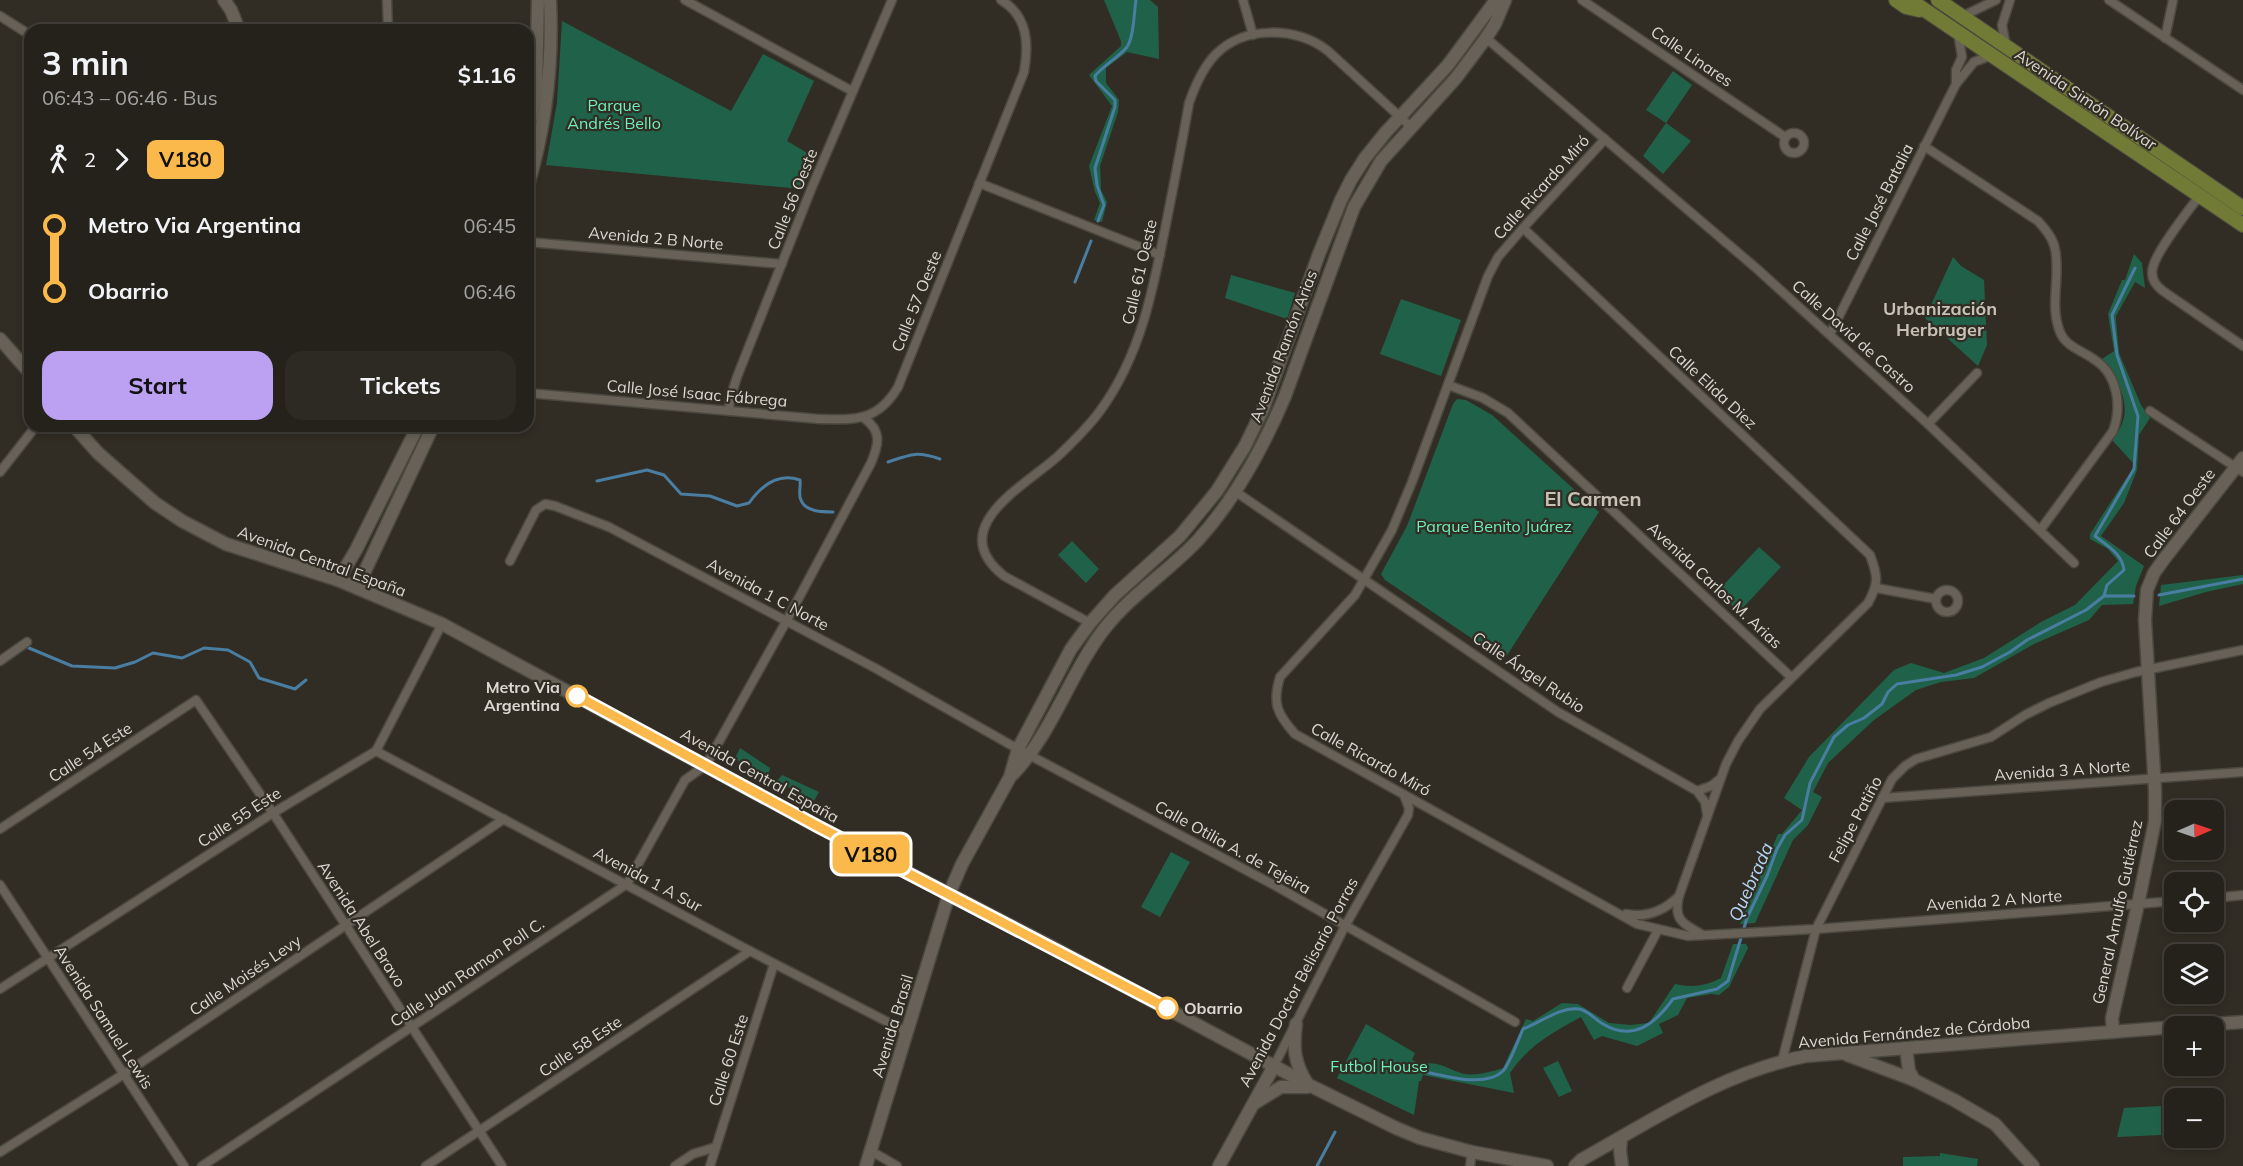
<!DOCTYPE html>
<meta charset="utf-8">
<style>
body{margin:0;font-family:Mulish,sans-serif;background:#2d2a24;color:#f1f3f6;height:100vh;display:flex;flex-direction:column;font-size:22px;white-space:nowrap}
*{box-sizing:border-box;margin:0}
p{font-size:20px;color:#a3a4a3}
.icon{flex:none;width:33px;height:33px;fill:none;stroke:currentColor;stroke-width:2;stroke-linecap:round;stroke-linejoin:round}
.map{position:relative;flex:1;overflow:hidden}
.side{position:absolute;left:24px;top:24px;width:510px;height:408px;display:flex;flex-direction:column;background:#25221b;border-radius:18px;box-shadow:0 3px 9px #0003,0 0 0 2px #423f3a}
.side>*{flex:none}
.badge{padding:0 12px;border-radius:9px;font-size:21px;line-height:39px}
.needle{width:39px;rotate:88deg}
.tools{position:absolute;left:2164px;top:800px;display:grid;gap:12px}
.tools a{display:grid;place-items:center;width:60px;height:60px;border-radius:12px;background:#25221b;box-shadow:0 3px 9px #0003,0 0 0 2px #423f3a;font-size:30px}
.map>.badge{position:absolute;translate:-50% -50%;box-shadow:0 0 0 3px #fff}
.legs{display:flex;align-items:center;gap:9px;height:66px;padding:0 18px;font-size:20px}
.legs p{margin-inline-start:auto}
.headline{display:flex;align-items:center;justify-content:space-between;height:102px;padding:0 18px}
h1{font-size:33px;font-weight:700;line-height:45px}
.action{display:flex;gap:12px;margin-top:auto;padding:12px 18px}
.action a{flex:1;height:69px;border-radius:18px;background:#bca0f2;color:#111;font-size:24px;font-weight:700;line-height:69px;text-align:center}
.action a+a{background:#2d2a24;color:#f1f3f6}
ul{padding:0 18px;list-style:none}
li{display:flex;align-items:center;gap:21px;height:66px;font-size:22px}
li i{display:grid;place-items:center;width:9px;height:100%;margin:0 8px;background:currentColor}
li i::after{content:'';width:15px;height:15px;margin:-8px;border:4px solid;border-radius:50%;background:#25221b}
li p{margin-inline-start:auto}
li:first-child i{background:linear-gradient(#0000 50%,currentColor 0)}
li:last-child i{background:linear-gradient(currentColor 50%,#0000 0)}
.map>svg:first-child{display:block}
.green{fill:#206249}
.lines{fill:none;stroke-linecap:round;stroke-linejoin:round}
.stream{stroke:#497ea2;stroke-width:3}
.street-casing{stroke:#4b4840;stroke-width:11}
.secondary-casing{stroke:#4b4840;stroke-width:15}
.primary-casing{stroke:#4b4840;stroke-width:16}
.street{stroke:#676157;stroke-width:8}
.secondary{stroke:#676157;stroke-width:12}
.primary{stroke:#717b36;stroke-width:14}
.line-1-casing{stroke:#fff;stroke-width:14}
.line-1{stroke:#fcb94b;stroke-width:9}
.stop-1-dot{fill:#fff;stroke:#fcb94b;stroke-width:3}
.labels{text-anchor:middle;stroke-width:4.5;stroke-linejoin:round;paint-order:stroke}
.street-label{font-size:16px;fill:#dbd8d2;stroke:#312d24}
.park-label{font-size:16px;fill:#6cf3bd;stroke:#312d24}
.stop-label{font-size:16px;font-weight:bold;fill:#dbd8d2;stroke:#312d24;text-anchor:end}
.neighbourhood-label{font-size:18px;font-weight:bold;fill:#c7c1b6;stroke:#312d24}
.water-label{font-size:18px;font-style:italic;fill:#b5d6f6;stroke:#312d24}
.quarter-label{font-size:20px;font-weight:bold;fill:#c7c1b6;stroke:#312d24}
</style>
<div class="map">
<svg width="2243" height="1166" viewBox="0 0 2243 1166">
<rect width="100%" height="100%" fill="#312d24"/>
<g class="green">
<polygon points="1104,0 1150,0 1158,7 1159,59 1127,52 1106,68 1106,83 1119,100 1118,112 1100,166 1101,190 1107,202 1102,222 1094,220 1100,203 1095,192 1089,166 1112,106 1089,75 1121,46 1121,41"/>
<polygon points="562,21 731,111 763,54 814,81 787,141 814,157 802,189 546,165 557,103"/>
<polygon points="1673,71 1692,85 1666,123 1691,141 1663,174 1643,156 1666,123 1646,110"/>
<path d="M2134,254L2142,263L2145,288L2135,282L2116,316V320L2119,353L2141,405L2150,418L2139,435L2137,470L2124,503L2101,536L2144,566L2136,586L2133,604L2102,605L2089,620L2034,644L1974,678L1941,682L1916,690L1874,720L1828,763L1813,792L1822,797L1808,825L1793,840L1755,923L1740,924L1778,834H1782L1802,810L1784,798L1809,757L1894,670L1911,663L1944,673L1984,658L2041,622L2075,605L2118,561L2108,549L2090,539V534L2133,468V463L2112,440C2115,435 2120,430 2122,424C2131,401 2116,376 2102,359L2114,351L2108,314L2122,280H2125Z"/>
<polygon points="1953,257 1961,266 1984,280 1987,345 1978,366 1925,318"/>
<polygon points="1231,275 1295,293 1287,319 1225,298"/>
<polygon points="1401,299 1461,320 1441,376 1380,354"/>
<polygon points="1457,399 1466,400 1492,415 1599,512 1504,660 1385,580 1381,574 1407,526 1453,404"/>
<polygon points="1072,541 1099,569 1086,583 1058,555"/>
<polygon points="1759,547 1781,567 1739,612 1717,592"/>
<polygon points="2243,575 2243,584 2206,592 2159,606 2161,585"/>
<polygon points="740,748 770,768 768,777 737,760 736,756"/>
<polygon points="782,775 819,792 814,801 777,781"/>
<polygon points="1171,852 1190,862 1160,917 1141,907"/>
<path d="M1733,944H1746L1748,948L1729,987L1719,995L1711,994L1687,998L1678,1015L1659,1024L1663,1033L1637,1046L1602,1036L1594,1040L1581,1017C1553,1032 1528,1046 1510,1073L1514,1093L1423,1075L1421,1081H1419L1414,1115L1337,1078L1366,1024L1415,1053L1412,1060L1420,1064C1438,1061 1444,1067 1461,1073C1473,1077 1491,1072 1503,1068L1526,1019L1533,1021L1562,1003L1578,1004L1609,1023L1631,1025L1649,1023L1675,984C1692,988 1706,986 1721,978Z"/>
<polygon points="1558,1061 1572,1091 1559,1097 1543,1068"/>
<polygon points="2161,1106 2161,1135 2117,1137 2124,1108"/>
<polygon points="1940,1153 1978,1159 1977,1166 1903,1166 1903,1157 1940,1156"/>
</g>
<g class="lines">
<g class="stream">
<path d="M1098,221L1104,205L1097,185L1095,168L1115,107V100L1096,81L1095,76C1104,65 1119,57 1127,47C1134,37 1134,12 1136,0"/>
<polyline points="1075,282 1091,241"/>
<path d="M888,462C911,454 917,451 940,459"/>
<path d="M597,481L647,470L664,475L681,494L710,496L737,506L749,503C761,486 778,472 800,480C801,486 798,495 801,500C805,512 823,512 833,512"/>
<polyline points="2159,595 2243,579"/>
<path d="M2104,596L2107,585L2124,570C2122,553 2107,546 2095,536L2134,469L2138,416L2117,355L2112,315L2135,268"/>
<polyline points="29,648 72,666 115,668 135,662 153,653 182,658 204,648 228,650 250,662 259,678 295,689 306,680"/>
<path d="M1412,1069C1435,1073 1484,1090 1503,1071C1509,1065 1519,1038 1523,1029C1541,1022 1562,1006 1579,1009C1588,1010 1595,1020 1603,1024C1633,1042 1655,1024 1673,999L1717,989L1728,981L1747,918L1767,876L1777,849L1785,835L1802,820L1810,783L1834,737L1848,725L1864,718L1882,704L1888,692L1897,684L1956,675L1982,667L2010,652L2027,640L2086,610L2104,596H2134"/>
<polyline points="1317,1166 1335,1132"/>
</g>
<defs>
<g id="street">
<polyline points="387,0 388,30"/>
<polyline points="685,0 852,91"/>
<polyline points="1243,0 1253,35"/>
<polyline points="1582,0 1785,137"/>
<polyline points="2109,0 2243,90"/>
<polyline points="0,16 30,35"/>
<polyline points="1963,16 1996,0"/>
<polyline points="1486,38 1756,268 1928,424 2074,563"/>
<polyline points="2165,38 2173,0"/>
<polyline points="2006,46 2002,25 2010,0"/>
<polyline points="1956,84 1956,70 1962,57 1958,33"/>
<circle cx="1794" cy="143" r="10"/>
<path d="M1605,139L1523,228L1498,257L1488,276L1412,482L1392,530L1355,595L1280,677C1272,703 1277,714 1295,734L1637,924L1688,936L1816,929L2175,901"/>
<path d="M1924,146L2038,221C2045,229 2053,238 2055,249C2061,276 2049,305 2060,332C2066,347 2083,351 2095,360C2118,375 2122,407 2113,431L2041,529"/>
<polyline points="979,183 1160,255"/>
<path d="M2200,195C2188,211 2157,250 2153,267C2150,277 2155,285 2163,291L2243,346"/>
<path d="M1523,228L1870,555C1878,576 1879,583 1868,603L1760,709L1738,741L1726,764L1679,896C1673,920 1683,924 1703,935"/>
<polyline points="528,242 782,264"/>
<polyline points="1830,334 1956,84 1974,62 1992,55"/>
<polyline points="1448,385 1483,398 1508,413 1791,677"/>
<path d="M528,393L819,419C856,420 878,421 898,387L1024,72C1029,44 1028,16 1001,0"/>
<polyline points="729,411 730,399 737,377 812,187 892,0"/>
<polyline points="2150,411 2243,472"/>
<polyline points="1928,424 1977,373"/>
<polyline points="0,472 36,426"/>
<polyline points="1236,492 1558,712 1697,791 1705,802 1707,814"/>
<polyline points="510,561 536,510 545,504 555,506 609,527 875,668 1018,749 1274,885 1515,1022"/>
<polyline points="1876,588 1936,599"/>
<circle cx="1947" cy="601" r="11"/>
<path d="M1090,623L1004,576C944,528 1023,487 1057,457C1072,443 1088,427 1100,411C1141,355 1153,290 1166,224C1174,184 1182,143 1189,103C1195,86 1203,67 1216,54C1245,25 1297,27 1328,51L1411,127"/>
<polyline points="0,661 27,642"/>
<polyline points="376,751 750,951 907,1032"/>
<polyline points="1697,791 1711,786 1720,779"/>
<polyline points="1882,798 2243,772"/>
<polyline points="0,829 196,700 273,813 502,1166"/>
<polyline points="0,885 184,1166"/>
<polyline points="2214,898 2243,895"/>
<path d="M1626,914C1647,918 1664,911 1679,896"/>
<polyline points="1627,988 1658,930"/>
<polyline points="0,989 273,813 376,751 442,624"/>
<polyline points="1782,1061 1816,929 1892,779 1905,766 1916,759 1991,737 2025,715 2049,703 2101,682 2136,672 2243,650"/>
<polyline points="1274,1066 1345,926 1408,815 1409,808 1404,795"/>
<polyline points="871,1151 897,1166"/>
<polyline points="0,1152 124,1074 504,819"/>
<path d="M202,1166L627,884L685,780L706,765L787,620L871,463C879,444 882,431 864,418"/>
<polyline points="426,1166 750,951"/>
<polyline points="675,1166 693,1154 716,1147"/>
<polyline points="710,1166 774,964"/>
<polyline points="1470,1166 1472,1152"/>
</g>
<g id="secondary">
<polyline points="224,0 231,10 239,30"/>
<polyline points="528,136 536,89 538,0"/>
<path d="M528,185C546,125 553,62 550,0"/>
<polyline points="0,339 30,373"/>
<polyline points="74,426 98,453 155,503 182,521 226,544 338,580 442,624 819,827 1050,946 1315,1088 1396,1128 1420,1138 1472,1152 1547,1166"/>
<polyline points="338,580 356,550 418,426"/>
<polyline points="357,588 433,426"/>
<path d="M1013,774C1052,734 1070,673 1105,628C1132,594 1169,571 1198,540C1236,498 1263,448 1285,396L1354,207L1381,161L1456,78L1486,38L1495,24L1505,0"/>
<path d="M1296,1024C1293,1047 1294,1063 1307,1083"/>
<polyline points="2186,1026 2243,1022"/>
<polyline points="2113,1032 2112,1018 2138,904 2155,821 2155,790 2145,620 2147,590 2154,573 2164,559 2243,458"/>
<polyline points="1906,1048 1909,1071 1914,1080 1954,1100 1995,1124 2033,1166"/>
<polyline points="1847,1055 1914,1080"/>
<polyline points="1255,1103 1281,1087 1308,1087"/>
<polyline points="1621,1138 1620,1150 1622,1166"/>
<polyline points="866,1166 949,894 962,864 1010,777 1018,749 1071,649 1090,623 1115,595 1180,536 1217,491 1245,446 1263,409 1319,254 1341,200 1351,180 1365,158 1386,132 1448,65 1496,0"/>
<polyline points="1219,1166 1274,1066"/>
<path d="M1575,1166L1581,1160C1655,1119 1721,1073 1806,1056L2175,1027"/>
</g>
<g id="primary">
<polyline points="1896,0 1906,7 1919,10"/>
<polyline points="1910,0 2243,225"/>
<polyline points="1938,0 2243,208"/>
</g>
</defs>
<use href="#street" class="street-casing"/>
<use href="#secondary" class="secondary-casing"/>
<use href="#primary" class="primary-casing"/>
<use href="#street" class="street"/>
<use href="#secondary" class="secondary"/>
<use href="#primary" class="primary"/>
</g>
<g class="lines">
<defs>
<polyline id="line-1" points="577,696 819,827 1167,1008"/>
</defs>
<use href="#line-1" class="line-1-casing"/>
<use href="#line-1" class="line-1"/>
</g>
<g class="stop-1-dot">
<circle cx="577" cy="696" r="10"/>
<circle cx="1167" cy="1008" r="10"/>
</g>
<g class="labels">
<g class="street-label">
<text transform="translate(1692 56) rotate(34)" y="6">Calle Linares</text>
<text transform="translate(2086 99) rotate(34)" y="6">Avenida Simón Bolívar</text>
<text transform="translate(1541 187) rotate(-48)" y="6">Calle Ricardo Miró</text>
<text transform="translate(792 199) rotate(-68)" y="6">Calle 56 Oeste</text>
<text transform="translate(1879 202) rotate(-63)" y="6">Calle José Batalia</text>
<text transform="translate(656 238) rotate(5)" y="6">Avenida 2 B Norte</text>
<text transform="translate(1139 272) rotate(-77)" y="6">Calle 61 Oeste</text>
<text transform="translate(916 301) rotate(-68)" y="6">Calle 57 Oeste</text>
<text transform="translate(1854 336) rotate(42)" y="6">Calle David de Castro</text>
<text transform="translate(1283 346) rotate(-69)" y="6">Avenida Ramón Arias</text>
<text transform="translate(1713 387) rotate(43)" y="6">Calle Elida Diez</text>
<text transform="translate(697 393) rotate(5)" y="6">Calle José Isaac Fábrega</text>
<text transform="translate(2179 513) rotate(-53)" y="6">Calle 64 Oeste</text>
<text transform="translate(322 561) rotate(20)" y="6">Avenida Central España</text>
<text transform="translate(1715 585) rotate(43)" y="6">Avenida Carlos M. Arias</text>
<text transform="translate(768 594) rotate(28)" y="6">Avenida 1 C Norte</text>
<text transform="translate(1529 672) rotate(34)" y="6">Calle Ángel Rubio</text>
<text transform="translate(90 752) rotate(-33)" y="6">Calle 54 Este</text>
<text transform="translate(1371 759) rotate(29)" y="6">Calle Ricardo Miró</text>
<text transform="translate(2062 770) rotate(-4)" y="6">Avenida 3 A Norte</text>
<text transform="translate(760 775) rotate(29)" y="6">Avenida Central España</text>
<text transform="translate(239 817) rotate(-33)" y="6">Calle 55 Este</text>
<text transform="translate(1855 819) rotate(-62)" y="6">Felipe Patiño</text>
<text transform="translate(1233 847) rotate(29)" y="6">Calle Otilia A. de Tejeira</text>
<text transform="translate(648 879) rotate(28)" y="6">Avenida 1 A Sur</text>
<text transform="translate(1994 900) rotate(-4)" y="6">Avenida 2 A Norte</text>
<text transform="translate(2117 912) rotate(-78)" y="6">General Arnulfo Gutiérrez</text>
<text transform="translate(362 924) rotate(57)" y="6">Avenida Abel Bravo</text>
<text transform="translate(467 972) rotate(-34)" y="6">Calle Juan Ramon Poll C.</text>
<text transform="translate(245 975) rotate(-34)" y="6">Calle Moisés Levy</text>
<text transform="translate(1298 982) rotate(-62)" y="6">Avenida Doctor Belisario Porras</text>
<text transform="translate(104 1017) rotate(57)" y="6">Avenida Samuel Lewis</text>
<text transform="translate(892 1026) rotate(-73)" y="6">Avenida Brasil</text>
<text transform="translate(1914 1032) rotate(-5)" y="6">Avenida Fernández de Córdoba</text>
<text transform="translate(580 1046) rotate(-34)" y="6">Calle 58 Este</text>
<text transform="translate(728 1060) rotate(-72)" y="6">Calle 60 Este</text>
</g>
<g class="park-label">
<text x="614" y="111">Parque<tspan x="614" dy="18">Andrés Bello</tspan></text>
<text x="1494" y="532">Parque Benito Juárez</text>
<text x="1379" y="1072">Futbol House</text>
</g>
<g class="stop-label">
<text x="560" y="693">Metro Via<tspan x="560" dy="18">Argentina</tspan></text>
<text x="1184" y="1014" text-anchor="start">Obarrio</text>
</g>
<g class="neighbourhood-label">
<text x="1940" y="315">Urbanización<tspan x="1940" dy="21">Herbruger</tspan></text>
</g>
<g class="water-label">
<text transform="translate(1751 882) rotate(-66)" y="6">Quebrada</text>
</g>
<g class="quarter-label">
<text x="1593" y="506">El Carmen</text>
</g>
</g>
</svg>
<div class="tools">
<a><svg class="needle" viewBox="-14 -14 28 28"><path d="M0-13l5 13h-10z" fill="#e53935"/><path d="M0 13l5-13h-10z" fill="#a3a4a3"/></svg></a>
<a><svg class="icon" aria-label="locate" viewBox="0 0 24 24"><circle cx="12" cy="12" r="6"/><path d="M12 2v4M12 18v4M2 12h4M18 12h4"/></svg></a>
<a><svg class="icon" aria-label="layers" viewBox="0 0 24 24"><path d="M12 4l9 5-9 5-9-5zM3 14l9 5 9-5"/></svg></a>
<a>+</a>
<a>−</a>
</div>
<b class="badge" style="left:871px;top:854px;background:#fcb94b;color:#111">V180</b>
<section class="side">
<div class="headline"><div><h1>3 min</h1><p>06:43 – 06:46 · Bus</p></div><b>$1.16</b></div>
<div class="legs"><svg class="icon" aria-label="walk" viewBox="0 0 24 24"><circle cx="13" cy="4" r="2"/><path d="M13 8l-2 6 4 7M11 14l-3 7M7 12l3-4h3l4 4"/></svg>2<svg class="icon" aria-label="forward" viewBox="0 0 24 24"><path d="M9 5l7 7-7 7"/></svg><b class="badge" style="background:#fcb94b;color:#111">V180</b></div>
<ul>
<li><i style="color:#fcb94b"></i><b>Metro Via Argentina</b><p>06:45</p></li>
<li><i style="color:#fcb94b"></i><b>Obarrio</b><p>06:46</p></li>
</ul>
<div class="action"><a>Start</a><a>Tickets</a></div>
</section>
</div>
